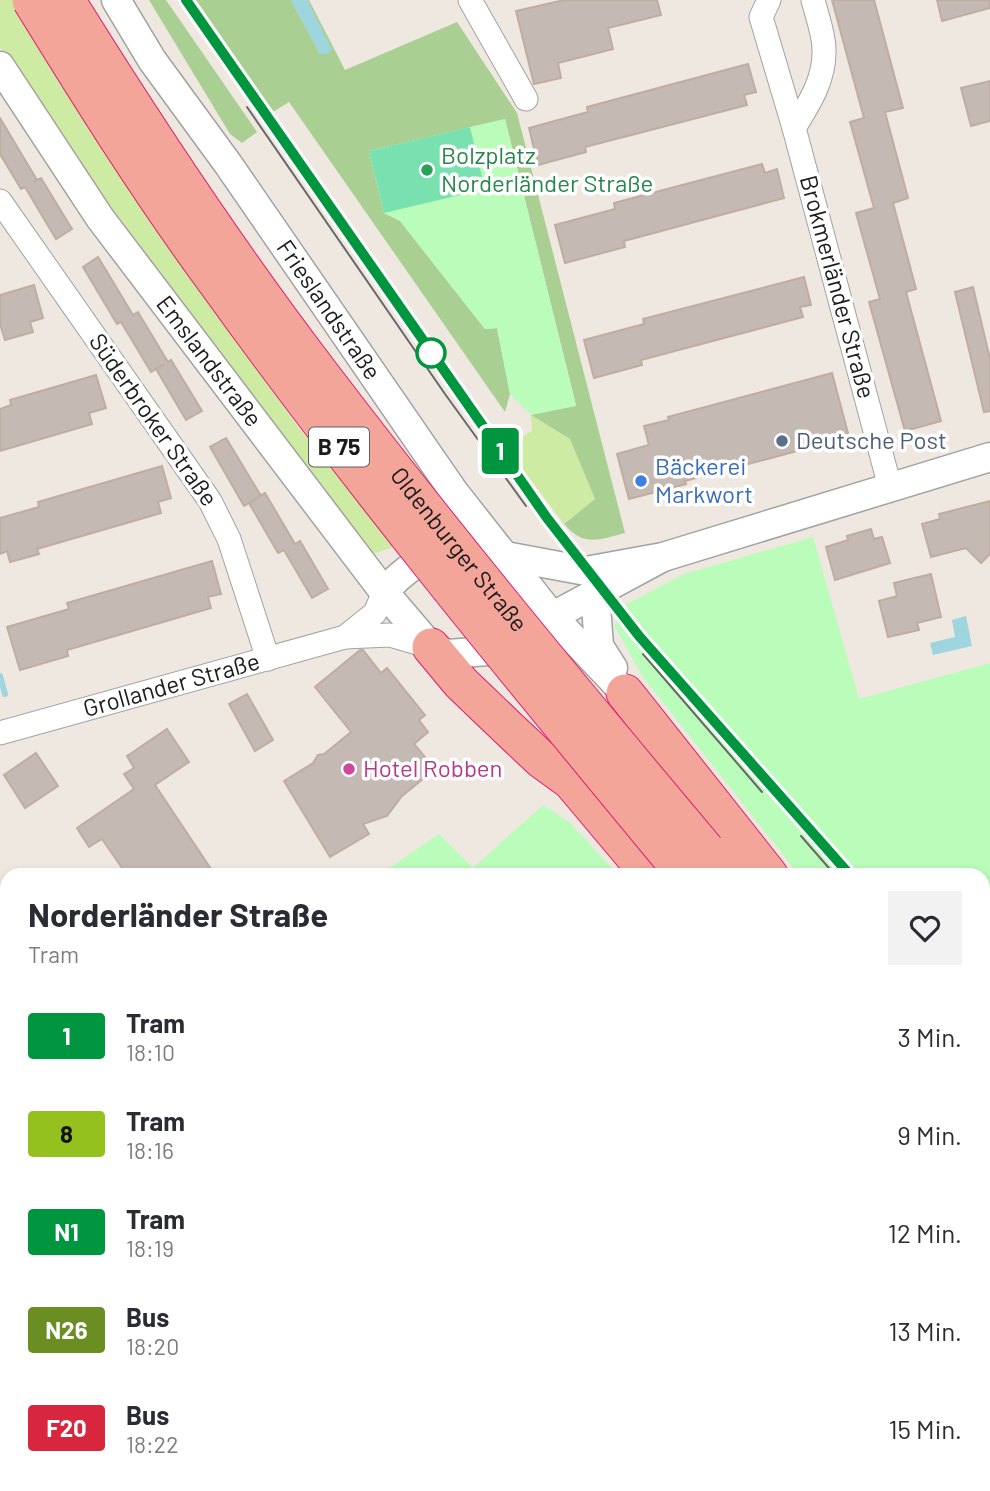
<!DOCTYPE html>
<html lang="de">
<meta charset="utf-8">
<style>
body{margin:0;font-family:Barlow,sans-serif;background:#f2f2f3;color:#2b2b33;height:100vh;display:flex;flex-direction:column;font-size:26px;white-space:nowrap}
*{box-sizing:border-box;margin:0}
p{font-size:23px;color:#7c7c81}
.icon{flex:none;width:38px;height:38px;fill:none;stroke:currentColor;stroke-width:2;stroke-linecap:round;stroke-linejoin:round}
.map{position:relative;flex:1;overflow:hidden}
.drawer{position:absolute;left:0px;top:868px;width:990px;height:623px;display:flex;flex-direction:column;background:#fff;border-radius:21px 21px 0 0;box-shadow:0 4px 10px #0003}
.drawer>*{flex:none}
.badge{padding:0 14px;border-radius:5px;font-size:24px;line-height:46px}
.map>.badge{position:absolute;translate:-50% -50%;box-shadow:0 0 0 4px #fff}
.round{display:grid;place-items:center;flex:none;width:74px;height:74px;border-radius:0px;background:#f2f2f3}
.summary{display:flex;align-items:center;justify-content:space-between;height:119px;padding:0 28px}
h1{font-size:33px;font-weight:700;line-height:52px}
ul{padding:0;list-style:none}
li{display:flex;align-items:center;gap:21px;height:98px;padding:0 28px}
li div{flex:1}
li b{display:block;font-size:26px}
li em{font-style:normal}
li .badge{min-width:77px;font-weight:700;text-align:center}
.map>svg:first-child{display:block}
.grass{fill:#cdeba3}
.forest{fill:#aacf93}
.park{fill:#bafcb9}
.pitch{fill:#79e1b0}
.water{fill:#9ed5de}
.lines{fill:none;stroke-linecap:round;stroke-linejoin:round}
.stream{stroke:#9ed5de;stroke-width:6}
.building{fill:#c5b9b3;stroke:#c0ada2;stroke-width:2}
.minor-casing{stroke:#a2a2a2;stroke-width:25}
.tertiary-casing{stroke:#a2a2a2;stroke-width:31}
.trunk-casing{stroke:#de1b6f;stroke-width:39}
.minor{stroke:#fff;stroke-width:23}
.tertiary{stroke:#fff;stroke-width:28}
.trunk{stroke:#f4a59a;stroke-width:37}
.tram{stroke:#696969;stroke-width:2}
.trunk-bridge-casing{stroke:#de1b6f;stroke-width:39;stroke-linecap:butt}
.trunk-bridge{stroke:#f4a59a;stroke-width:37}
.line-casing{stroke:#fff;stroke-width:16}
.line{stroke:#009640;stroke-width:10}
.leisure-dot{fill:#2e9e5b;stroke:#fff;stroke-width:2.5}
.stop-dot{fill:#fff;stroke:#009640;stroke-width:3.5}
.service-dot{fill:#5c6f8a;stroke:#fff;stroke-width:2.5}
.shop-dot{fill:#3f7fe0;stroke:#fff;stroke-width:2.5}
.hotel-dot{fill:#d1479c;stroke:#fff;stroke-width:2.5}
.labels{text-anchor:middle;stroke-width:7;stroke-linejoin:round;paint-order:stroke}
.shield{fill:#fff;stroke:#5f5f5f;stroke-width:2}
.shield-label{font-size:23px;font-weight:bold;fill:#1b1b1b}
.leisure-label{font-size:24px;fill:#27864d;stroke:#fff;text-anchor:start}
.street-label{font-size:24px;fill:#1b1b1b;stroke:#fff}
.service-label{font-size:24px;fill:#4e5e75;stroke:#fff;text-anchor:start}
.shop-label{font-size:24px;fill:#366cbe;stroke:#fff;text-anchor:start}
.hotel-label{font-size:24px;fill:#b23c85;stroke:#fff;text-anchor:start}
</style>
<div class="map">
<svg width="990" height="1491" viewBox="0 0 990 1491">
<rect width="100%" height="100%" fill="#eee8e0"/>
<g class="grass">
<polygon points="0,0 14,0 145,209 298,427 399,545 372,554 105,206 0,47"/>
<polygon points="531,415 570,439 595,499 564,524 506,447 532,431"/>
</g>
<g class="forest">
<polygon points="149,0 166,0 257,132 242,143 230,134"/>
<path d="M196,0H291L320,54L331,50L307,0H309L345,70L457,22L517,113L625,533C598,540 584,547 564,524L595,499L570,439L531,415L576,405L505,119L369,151L384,213L400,221L485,329L497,328L510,394L505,412L289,102L273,112Z"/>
</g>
<g class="park">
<polygon points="505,119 576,406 531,415 510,394 497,328 485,329 400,221 384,213 369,151"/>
<polygon points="813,537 859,699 990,663 990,1106 984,1098 984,875 799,875 643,677 614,625 627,604 684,574"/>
<polygon points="543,805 570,823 618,875 379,875 439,834 473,868"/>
<polygon points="7,1069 7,1484 984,1484 984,1364 990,1372 990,1491 0,1491 0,1072"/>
</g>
<polygon class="pitch" points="470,127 485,189 384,213 369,151"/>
<g class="water">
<polygon points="291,0 307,0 332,50 327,54 320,54"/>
<polygon points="966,616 972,646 933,655 930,643 955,637 952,620"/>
<polygon points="990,959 990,1054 984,1056 984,962"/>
<polygon points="113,1484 249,1484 240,1491 111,1491"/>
<polygon points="332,1484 444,1484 445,1491 311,1491"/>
</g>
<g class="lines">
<g class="stream">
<polyline points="0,676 5,694"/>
<polyline points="0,951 7,961"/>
<polyline points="0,1114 7,1111"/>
<polyline points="0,1225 7,1209"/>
</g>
</g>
<g class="building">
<polygon points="564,0 657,0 661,15 608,28 613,49 558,63 561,78 534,84 516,11"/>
<polygon points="832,0 874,0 903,108 885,112 908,198 893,203 916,289 906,292 941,421 905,431 869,302 880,299 856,213 874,208 850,122 864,118"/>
<polygon points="937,0 990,0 990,8 942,21"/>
<polygon points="748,64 756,92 744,95 747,105 585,147 586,152 538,165 529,128 588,112 587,107"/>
<polygon points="990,81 990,121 971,126 961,88"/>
<polygon points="0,118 37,180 33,182 41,178 72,229 56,239 25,187 21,189 0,154"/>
<polygon points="762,164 765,173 777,169 784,198 624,241 625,247 565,263 555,225 615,209 614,203"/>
<polygon points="98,257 133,315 138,312 168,362 171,360 202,411 186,420 156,369 165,364 151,372 121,322 117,324 83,267"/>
<polygon points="804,277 811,305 800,307 803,317 641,360 642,365 594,378 584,340 644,324 643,319"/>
<polygon points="34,285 43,318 30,322 33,332 5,340 0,324 0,295"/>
<polygon points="973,287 990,359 990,411 984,412 955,292"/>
<polygon points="832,373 849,437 685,481 686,484 629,499 617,454 649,445 644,426 669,420 668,417"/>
<polygon points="96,375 106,408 89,413 92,424 0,451 0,409 11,405 10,400"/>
<polygon points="226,438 261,496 244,506 210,447"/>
<polygon points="162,466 171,498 158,502 161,513 37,549 39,554 10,562 7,551 0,554 0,518 39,507 38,502"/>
<polygon points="265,493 295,544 300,541 328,589 312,598 284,550 278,553 249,503"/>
<polygon points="990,501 990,554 981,563 966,548 931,557 922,524 940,519 939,514"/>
<polygon points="871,529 874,539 882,537 890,563 835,580 826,547 848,540 847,536"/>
<polygon points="212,561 221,594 208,597 211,608 67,650 68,656 20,670 7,627 69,609 67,603"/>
<polygon points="931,574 941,617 917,623 919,630 888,637 879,601 897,596 894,583"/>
<polygon points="360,650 363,650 381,673 387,668 425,715 419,720 428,732 414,744 435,769 402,796 387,816 363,824 369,834 330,857 284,781 313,763 318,755 324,754 351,732 315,687"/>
<polygon points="247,694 273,740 255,751 229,704"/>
<polygon points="167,729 189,762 155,785 215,875 127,875 102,839 89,847 77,828 134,789 124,774 134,768 127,756"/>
<polygon points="36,753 58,786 25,808 4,775"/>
</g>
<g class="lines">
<defs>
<g id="minor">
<polyline points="470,0 526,99"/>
<polyline points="769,0 761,17 794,128 890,487"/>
<path d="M794,128C809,104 825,79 824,50C824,34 817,16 813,0"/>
<polyline points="0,201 210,501 229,539 268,659"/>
<polyline points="345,637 375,613 384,592"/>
<path id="s1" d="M0,733L345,637L390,635L431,647"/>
</g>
<g id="tertiary">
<path id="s2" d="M116,0L152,60L228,164L454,492L551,615L625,693"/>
<path id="s3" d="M0,66L100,218L384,592L431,647L448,654L488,651L663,557"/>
<polyline points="500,555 586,571 663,557 990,457"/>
<path d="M384,592C400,574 421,556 445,554"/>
<polyline points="595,593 599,646 613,668"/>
</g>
<g id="trunk">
<polyline points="431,647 461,683 509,729 542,760 571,781 650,875"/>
<polyline points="625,693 769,875"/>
<polyline points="706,850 727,875"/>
<polyline points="984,1141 990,1149"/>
<polyline points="984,1179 990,1187"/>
<polyline points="984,1227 990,1235"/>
<polyline points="984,1267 990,1274"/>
</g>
</defs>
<use href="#minor" class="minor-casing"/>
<use href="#tertiary" class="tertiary-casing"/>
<use href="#trunk" class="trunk-casing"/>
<use href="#minor" class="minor"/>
<use href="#tertiary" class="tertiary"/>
<use href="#trunk" class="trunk"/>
<g class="tram">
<polyline points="186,0 547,518 639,636 850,875"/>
<polyline points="247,107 445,394 526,506"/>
<polyline points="643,654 762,792"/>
<polyline points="801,836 835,875"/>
<polyline points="984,1026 990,1033"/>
<polyline points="984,1043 990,1050"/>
</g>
<defs>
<g id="trunk-bridge">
<path d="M31,0C90,96 150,192 217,283C363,486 522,678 681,870"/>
<path id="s4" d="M66,0C145,127 228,253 319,372C443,535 574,693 706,850"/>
</g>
</defs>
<use href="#trunk-bridge" class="trunk-bridge-casing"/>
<use href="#trunk-bridge" class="trunk-bridge"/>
</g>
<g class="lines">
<defs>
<polyline id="line" points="186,0 547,518 639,636 850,875"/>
</defs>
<use href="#line" class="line-casing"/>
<use href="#line" class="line"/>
</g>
<circle class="leisure-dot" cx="427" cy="170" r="7"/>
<circle class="stop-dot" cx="431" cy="353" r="14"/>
<circle class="service-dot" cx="782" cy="441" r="7"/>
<circle class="shop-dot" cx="641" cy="481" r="7"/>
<circle class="hotel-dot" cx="349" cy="769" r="7"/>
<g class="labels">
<rect class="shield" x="309" y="427.5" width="60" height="39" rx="5"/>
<g class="shield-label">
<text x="339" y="455">B 75</text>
</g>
<g class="leisure-label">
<text x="441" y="164">Bolzplatz<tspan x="441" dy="28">Norderländer Straße</tspan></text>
</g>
<g class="street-label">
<text transform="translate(837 287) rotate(75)" y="8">Brokmerländer Straße</text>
<text dy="8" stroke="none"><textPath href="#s2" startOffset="376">Frieslandstraße</textPath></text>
<text dy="8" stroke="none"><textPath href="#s3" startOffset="362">Emslandstraße</textPath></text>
<text transform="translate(153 420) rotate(55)" y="8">Süderbroker Straße</text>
<text dy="8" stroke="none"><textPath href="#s4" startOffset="676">Oldenburger Straße</textPath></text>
<text dy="8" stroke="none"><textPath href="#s1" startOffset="178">Grollander Straße</textPath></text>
</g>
<g class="service-label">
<text x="796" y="449">Deutsche Post</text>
</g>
<g class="shop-label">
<text x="655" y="475">Bäckerei<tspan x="655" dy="28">Markwort</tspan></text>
</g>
<g class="hotel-label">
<text x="363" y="777">Hotel Robben</text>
</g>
</g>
</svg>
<b class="badge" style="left:500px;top:451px;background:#009640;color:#fff">1</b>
<section class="drawer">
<div class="summary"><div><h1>Norderländer Straße</h1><p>Tram</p></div><a class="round"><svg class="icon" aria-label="heart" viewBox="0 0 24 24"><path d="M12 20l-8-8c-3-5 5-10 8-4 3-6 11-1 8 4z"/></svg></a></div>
<ul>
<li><span class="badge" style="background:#009640;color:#fff">1</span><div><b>Tram</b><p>18:10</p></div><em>3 Min.</em></li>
<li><span class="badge" style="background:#95c11f;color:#111">8</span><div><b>Tram</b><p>18:16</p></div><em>9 Min.</em></li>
<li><span class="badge" style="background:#009640;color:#fff">N1</span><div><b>Tram</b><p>18:19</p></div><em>12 Min.</em></li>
<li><span class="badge" style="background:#6b8e23;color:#fff">N26</span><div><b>Bus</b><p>18:20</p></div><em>13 Min.</em></li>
<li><span class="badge" style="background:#d7263d;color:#fff">F20</span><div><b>Bus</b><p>18:22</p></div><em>15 Min.</em></li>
</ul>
</section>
</div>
